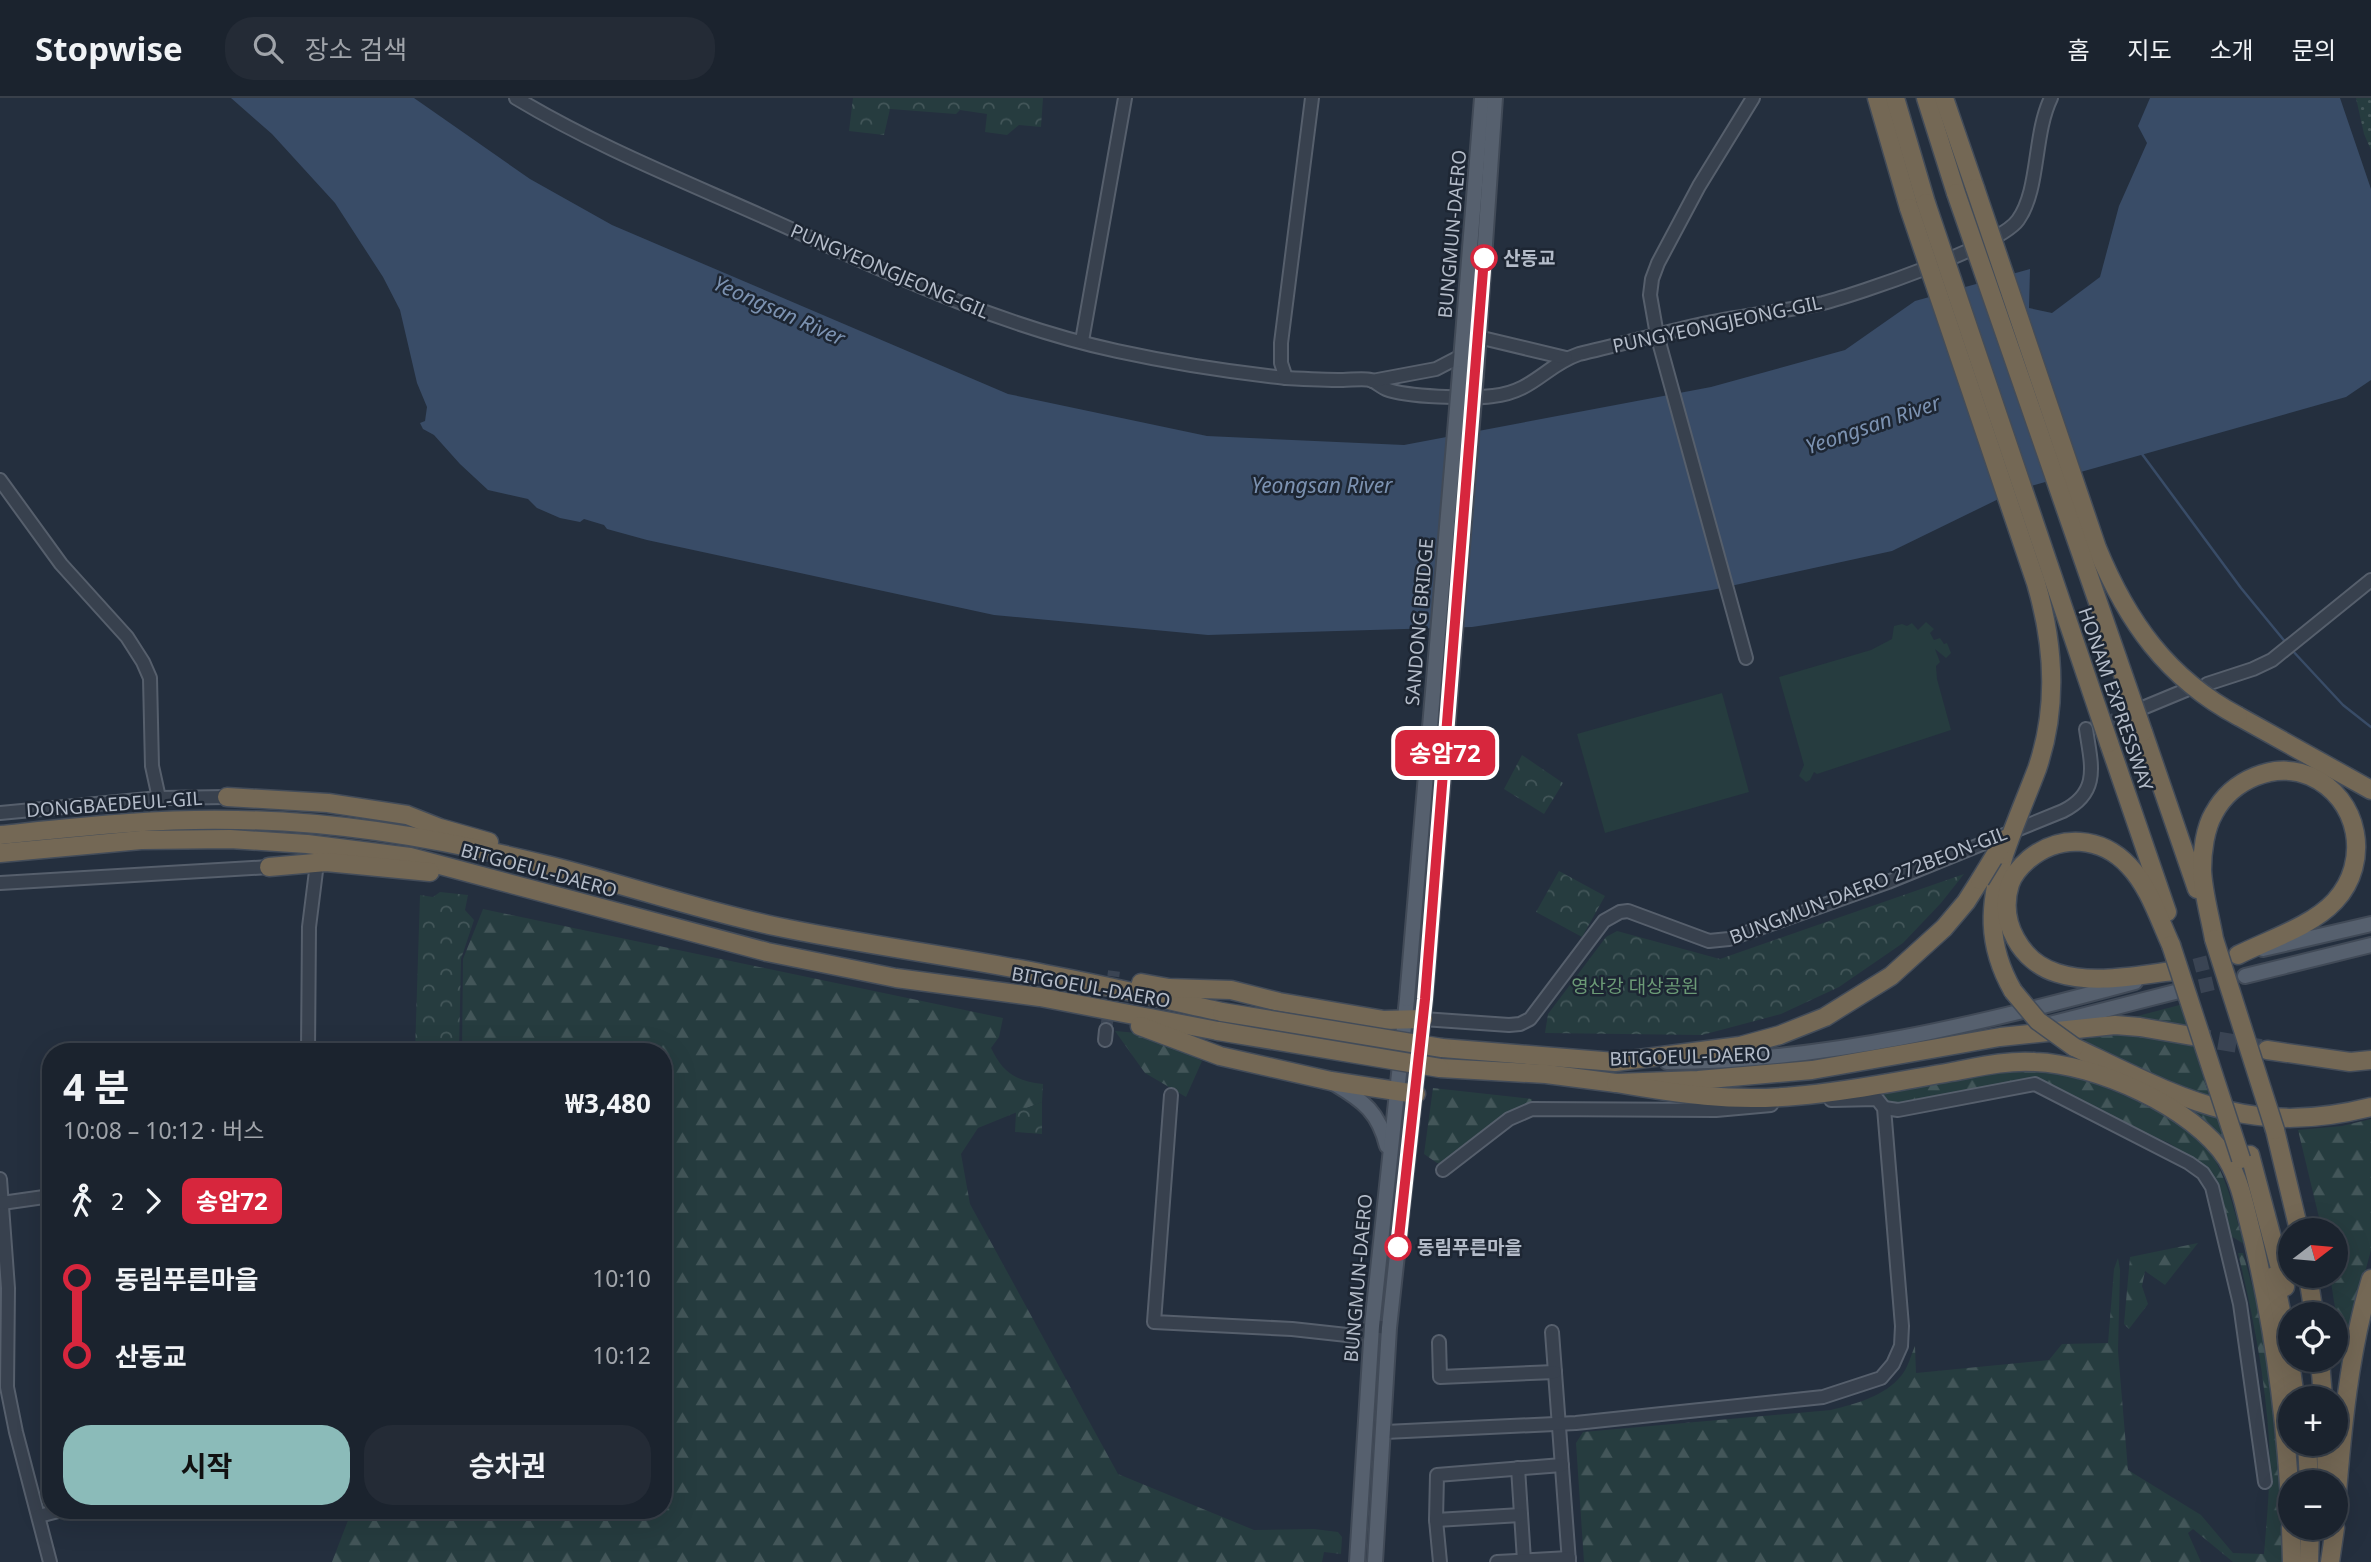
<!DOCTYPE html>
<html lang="ko">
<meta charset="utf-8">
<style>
body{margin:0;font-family:"Noto Sans","Noto Sans KR",sans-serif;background:#242b36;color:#f1f3f6;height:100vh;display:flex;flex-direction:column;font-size:26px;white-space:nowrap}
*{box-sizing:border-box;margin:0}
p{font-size:23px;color:#a0a4aa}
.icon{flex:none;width:38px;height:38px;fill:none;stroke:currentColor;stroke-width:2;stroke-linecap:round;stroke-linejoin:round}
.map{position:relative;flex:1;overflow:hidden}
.side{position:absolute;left:42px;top:945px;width:630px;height:476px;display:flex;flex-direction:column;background:#1b232e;border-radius:28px;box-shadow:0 7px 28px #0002,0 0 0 2px #39404a}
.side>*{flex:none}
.badge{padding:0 14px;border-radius:10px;font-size:24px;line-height:46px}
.needle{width:46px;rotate:74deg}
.buttons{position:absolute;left:2278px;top:1120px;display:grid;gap:14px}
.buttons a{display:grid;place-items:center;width:70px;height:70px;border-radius:50%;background:#1b232e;box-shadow:0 7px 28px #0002,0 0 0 2px #39404a;font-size:35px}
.map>.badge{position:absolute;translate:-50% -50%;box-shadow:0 0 0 4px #fff}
.legs{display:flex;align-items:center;gap:10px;height:77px;padding:0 21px;font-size:23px}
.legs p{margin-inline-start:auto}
.overview{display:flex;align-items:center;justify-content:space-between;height:119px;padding:0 21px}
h1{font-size:38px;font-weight:700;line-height:52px}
.button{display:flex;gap:14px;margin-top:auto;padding:14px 21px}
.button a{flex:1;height:80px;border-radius:28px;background:#8bbbb9;color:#111;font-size:28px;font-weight:700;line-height:80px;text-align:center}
.button a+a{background:#242b36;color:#f1f3f6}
ul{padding:0 21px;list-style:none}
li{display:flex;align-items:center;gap:24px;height:77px;font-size:26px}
li i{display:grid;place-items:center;width:10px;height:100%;margin:0 9px;background:currentColor}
li i::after{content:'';width:18px;height:18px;margin:-9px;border:5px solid;border-radius:50%;background:#1b232e}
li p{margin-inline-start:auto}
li:first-child i{background:linear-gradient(#0000 50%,currentColor 0)}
li:last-child i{background:linear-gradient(currentColor 50%,#0000 0)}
header{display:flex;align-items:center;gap:42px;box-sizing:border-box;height:98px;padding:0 35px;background:#1b232e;border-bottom:2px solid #39404a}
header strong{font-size:33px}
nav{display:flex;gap:38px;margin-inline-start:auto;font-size:24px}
.search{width:490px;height:63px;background:#242b36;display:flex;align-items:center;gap:18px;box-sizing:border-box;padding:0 24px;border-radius:28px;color:#a0a4aa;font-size:26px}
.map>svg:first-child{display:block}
.grass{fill:url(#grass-dots)}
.forest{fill:url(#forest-firs)}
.park{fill:url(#park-crowns)}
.pitch{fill:#263c3f}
.water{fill:#394c67}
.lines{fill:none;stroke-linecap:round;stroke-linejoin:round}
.stream{stroke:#394c67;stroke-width:2.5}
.minor-tunnel{stroke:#3a4453;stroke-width:12;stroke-dasharray:12 6;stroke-linecap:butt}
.major-tunnel{stroke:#3a4453;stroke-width:14;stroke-dasharray:14 7;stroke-linecap:butt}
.highway-tunnel{stroke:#3a4453;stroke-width:18;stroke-dasharray:18 9;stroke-linecap:butt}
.minor-casing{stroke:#565f6c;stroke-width:16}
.major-casing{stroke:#414a57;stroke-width:18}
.highway-casing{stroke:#434c59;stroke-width:21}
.minor{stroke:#38414e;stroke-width:12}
.major{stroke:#56606e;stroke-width:14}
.highway{stroke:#746855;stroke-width:18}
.major-bridge-casing{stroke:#414a57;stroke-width:18;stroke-linecap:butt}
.highway-bridge-casing{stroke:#434c59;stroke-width:21;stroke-linecap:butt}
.major-bridge{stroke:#56606e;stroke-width:14}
.highway-bridge{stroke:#746855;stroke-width:18}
.line-1-casing{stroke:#fff;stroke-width:16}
.line-1{stroke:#d7263d;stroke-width:10}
.stop-1-dot{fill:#fff;stroke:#d7263d;stroke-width:3.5}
.labels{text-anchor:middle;stroke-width:5;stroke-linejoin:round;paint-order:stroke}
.street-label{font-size:19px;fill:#b4bcc9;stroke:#1d2633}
.stop-label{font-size:19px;font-weight:bold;fill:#b4bcc9;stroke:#1d2633;text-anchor:start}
.park-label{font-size:19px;fill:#6b9a76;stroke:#1d2633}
.water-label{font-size:21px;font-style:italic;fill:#7c92b1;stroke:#1d2633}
</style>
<header>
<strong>Stopwise</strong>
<div class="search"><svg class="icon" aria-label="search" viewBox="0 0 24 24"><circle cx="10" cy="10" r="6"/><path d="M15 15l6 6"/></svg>장소 검색</div>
<nav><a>홈</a><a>지도</a><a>소개</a><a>문의</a></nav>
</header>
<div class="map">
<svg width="2371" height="1464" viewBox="0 0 2371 1464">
<defs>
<pattern id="grass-dots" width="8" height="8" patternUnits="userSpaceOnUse" patternTransform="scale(1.75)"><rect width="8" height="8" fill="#263c3f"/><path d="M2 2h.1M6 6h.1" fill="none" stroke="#435659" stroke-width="1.8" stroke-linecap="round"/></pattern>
<pattern id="forest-firs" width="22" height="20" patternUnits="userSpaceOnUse" patternTransform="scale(1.75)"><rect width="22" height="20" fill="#263c3f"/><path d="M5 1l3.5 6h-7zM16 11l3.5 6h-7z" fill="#435659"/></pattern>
<pattern id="park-crowns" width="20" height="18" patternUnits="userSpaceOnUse" patternTransform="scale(1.75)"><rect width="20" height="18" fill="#263c3f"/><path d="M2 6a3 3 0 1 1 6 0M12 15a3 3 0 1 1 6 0" fill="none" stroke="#435659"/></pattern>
</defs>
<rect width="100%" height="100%" fill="#242f3e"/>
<polygon class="grass" points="2356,0 2371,0 2371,52 2364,36"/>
<g class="forest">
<path d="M483,811L1003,920L999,939L991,950C1003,975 1016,983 1043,986L1042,1004L978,1030L961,1056L970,1106L1118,1376L1254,1432L1314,1431L1338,1434L1342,1439L1341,1456L1324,1454L1322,1464H332L352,1412H663V954H462L463,861Z"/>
<polygon points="2187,905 2196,932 2179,926 2135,921 2134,919"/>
<polygon points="1115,933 1149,936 1202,963 1186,999 1145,975"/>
<polygon points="2110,936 2192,944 2210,1000 2178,990 2082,944 2087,941"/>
<path d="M2025,970C2036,971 2047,971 2057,973C2101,986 2191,1020 2214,1060C2229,1087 2235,1117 2244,1146L2231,1138L2218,1087L2203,1069L2169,1045L2103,1017L2036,980L1892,1008L1886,1000L1877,998L1875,992Z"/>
<polygon points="1433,990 1532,1001 1532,1008 1509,1016 1441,1065 1437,1065 1424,1056"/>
<polygon points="2184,1011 2219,1019 2232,1061"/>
<polygon points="2371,1021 2371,1152 2340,1268 2336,1216 2330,1178 2336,1178 2336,1132 2322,1132 2298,1032 2342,1028"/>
<polygon points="2198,1145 2165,1187 2145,1173 2142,1188 2148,1206 2129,1231 2124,1226 2130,1159"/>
<path d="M2238,1155H2243L2257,1206L2262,1207L2282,1338L2287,1464H2233L2193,1431L2188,1435L2201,1464H1584L1576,1345L1583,1334L1831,1312C1855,1306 1885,1298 1901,1278C1908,1270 1911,1257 1915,1248L1916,1275L2049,1262L2062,1246L2108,1245L2114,1171L2118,1160L2120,1172L2118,1253L2128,1372L2201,1417L2233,1455L2264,1456C2267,1418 2271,1380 2269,1342C2265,1279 2253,1217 2238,1155Z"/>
</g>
<g class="park">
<polygon points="853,0 1043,0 1041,29 1019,27 1007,37 985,34 987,16 960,12 956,16 890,11 884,37 849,33"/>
<polygon points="1522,657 1563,685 1544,716 1504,691"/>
<polygon points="1559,773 1605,798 1582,839 1536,814"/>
<polygon points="1964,776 1941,805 1903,845 1839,889 1781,916 1702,937 1545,935 1548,916 1606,839 1617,833 1720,861"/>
<polygon points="440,794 468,797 465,812 474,822 461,861 459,954 415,954 420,797 433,799"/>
<polygon points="1042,1004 1042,1036 1015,1034 1016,1014"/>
</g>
<g class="pitch">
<polygon points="1926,524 1934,531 1930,535 1934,542 1940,540 1944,546 1947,545 1951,555 1946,560 1935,551 1940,564 1936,568 1937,581 1951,632 1817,676 1814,674 1810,682 1806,684 1799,678 1804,667 1779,579 1871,552 1892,541 1894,528 1902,526 1907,528 1912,525 1918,532"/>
<polygon points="1722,595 1749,694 1605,735 1577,636"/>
</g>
<polygon class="water" points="231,0 414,0 530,81 612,127 1008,296 1207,338 1404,347 1711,289 1845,252 1915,203 2030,171 2029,210 2052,215 2100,179 2119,108 2147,45 2138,28 2150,0 2340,0 2371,91 2371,282 2346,299 2017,392 1892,453 1712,492 1472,529 1208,537 994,517 647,442 607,431 604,427 584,421 580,424 560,420 537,410 528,401 488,392 460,366 434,337 423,331 420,325 425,323 427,309 417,285 400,212 383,179 335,105 272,36"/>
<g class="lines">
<g class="stream">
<polyline points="2142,356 2241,490 2287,546"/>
<polyline points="2291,551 2343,607 2371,629"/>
</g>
<g class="minor-tunnel">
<polyline points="2086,631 2142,611"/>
<polyline points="1106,932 1114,873"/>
</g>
<g class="major-tunnel">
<polyline points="2174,873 2229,859"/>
<polyline points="2179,893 2245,878"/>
</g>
<polyline class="highway-tunnel" points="2192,938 2261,950"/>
<defs>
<g id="minor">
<path d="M516,0C594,47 679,81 762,118C878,170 992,226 1117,253C1172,265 1230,274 1286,280C1305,281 1324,282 1343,282C1351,282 1363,280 1371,282C1376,284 1381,289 1386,291C1406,299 1471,301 1493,298C1533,294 1546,267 1579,256C1618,247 1658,236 1698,227C1739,218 1782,214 1823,205C1858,196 2000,148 2018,122C2040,91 2033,37 2051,0"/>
<polyline points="1657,237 1650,197 1652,181 1658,165 1699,88 1753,0"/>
<polyline points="1478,239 1566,260"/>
<polyline points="1082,243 1125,0"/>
<polyline points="1659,244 1746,560"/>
<polyline points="1286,280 1281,265 1281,245 1312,0"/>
<polyline points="1372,283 1436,271 1461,258"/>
<polyline points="0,382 61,466 127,539 143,564 150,580 152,668 159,700"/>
<polyline points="2207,586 2253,571 2272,562 2371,482"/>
<polyline points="2145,609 2186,592"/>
<polyline points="0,715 159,700 227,699"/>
<polyline points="0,785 269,769"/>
<path d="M1423,921L1509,927L1520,926L1530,921L1604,823L1620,814L1628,813L1709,843L1729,841L1888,784L2063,713C2101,694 2091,666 2086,631"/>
<polyline points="1105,942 1106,932"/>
<polyline points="308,954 309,829 316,773"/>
<polyline points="1171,997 1154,1224 1292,1231 1356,1238 1372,1228 1389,1230"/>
<polyline points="1884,1010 1898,1012 2035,986 2189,1065 2203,1075 2212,1089 2240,1206 2265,1384"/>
<polyline points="1443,1072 1509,1021 1532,1011 1716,1012 1771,1007"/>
<polyline points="0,1081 8,1190 7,1289 16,1334 50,1464"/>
<polyline points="2,1105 51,1098"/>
<polyline points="1552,1234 1569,1464"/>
<polyline points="1439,1244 1440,1279 1555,1274"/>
<polyline points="1385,1334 1576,1325 1823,1299 1881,1280 1893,1266 1901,1248 1902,1228 1884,1010 1877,1001 1831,1002"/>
<polyline points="1518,1370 1524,1462"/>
<polyline points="39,1418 62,1412"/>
<polyline points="1436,1422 1521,1417"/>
<polyline points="1440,1464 1436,1422 1437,1377 1562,1367"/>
<polyline points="1497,1464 1569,1460"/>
</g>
<g id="major">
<polyline points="1460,275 1482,0"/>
<polyline points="1476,277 1495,0"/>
<polyline points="2263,851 2371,826"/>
<polyline points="2245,878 2371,847"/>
<polyline points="2042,928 2179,893"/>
<path d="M1667,964C1825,964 1983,925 2135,884"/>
<path d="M1335,986C1364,1003 1379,1015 1387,1048"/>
<polyline points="1357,1464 1372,1228 1407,901"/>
<polyline points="1375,1464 1389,1230 1425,901"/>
</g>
<g id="highway">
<polyline points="1877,0 1909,110"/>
<polyline points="1895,0 1926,105"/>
<polyline points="1926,0 1956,95"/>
<polyline points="1944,0 1975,90"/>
<polyline points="2238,618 2371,692"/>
<polyline points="2143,634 2197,791"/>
<polyline points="2109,645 2167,814"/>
<polyline points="227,699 328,705 407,717 440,730 489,744"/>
<path d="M0,737C79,729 157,720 237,722C339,723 452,743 551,768C626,787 699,812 774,828C864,847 955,858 1045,876C1104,887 1163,901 1222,914"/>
<polyline points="0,755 141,742 230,741 307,746 410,759 767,854 896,880 1040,899 1218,933"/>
<path d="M2004,757C1989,806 1986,846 2013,893"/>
<polyline points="269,769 326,764 430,774"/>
<path d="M2214,841C2210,818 2203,795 2202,772C2202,754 2205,730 2214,715C2232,682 2274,663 2310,678C2360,700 2371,764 2335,803C2312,828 2268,842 2238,857"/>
<path d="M2171,847C2159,821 2149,789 2129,768C2101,738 2060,736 2029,761C2022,767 2013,777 2010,786C1998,824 2021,864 2057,875C2094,887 2137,877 2174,873"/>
<polyline points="1141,885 1169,890 1231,892 1279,904 1384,922 1423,921"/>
<polyline points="1140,928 1220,958 1331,983 1416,996"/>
<path d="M2074,949C2181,1000 2248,1040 2371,1009"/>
<polyline points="1442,950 1615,964 1740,948 1780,937 1825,919 1891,878 1944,830 1966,804 1980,782"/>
<polyline points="2267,952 2350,964 2371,962"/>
<polyline points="1440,970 1546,976 1616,985 1698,982 1812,972 2000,939 2115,927 2140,929 2192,938"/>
<path d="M1616,985C1679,996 1731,1004 1795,998C1847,994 1899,983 1951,974C1978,969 2007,962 2035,964C2096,966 2193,1009 2227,1061C2241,1084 2246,1115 2253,1141C2275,1234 2287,1328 2291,1423"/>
<polyline points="2275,1032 2299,1132"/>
<polyline points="2250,1057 2285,1189"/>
<polyline points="2274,1178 2287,1243 2295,1300"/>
<polyline points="2308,1178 2314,1216"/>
<polyline points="2320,1262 2323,1300"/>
<polyline points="2307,1346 2309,1384"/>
<polyline points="2326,1346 2327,1384"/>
<path d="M2336,1407C2342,1332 2349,1253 2371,1181"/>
<polyline points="2291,1430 2292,1464"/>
<polyline points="2309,1464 2310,1430"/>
<polyline points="2330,1464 2335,1430"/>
</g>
</defs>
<use href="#minor" class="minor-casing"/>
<use href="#major" class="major-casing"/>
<use href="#highway" class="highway-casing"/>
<use href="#minor" class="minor"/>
<use href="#major" class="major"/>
<use href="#highway" class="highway"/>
<defs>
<g id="major-bridge">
<polyline points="1407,901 1460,275"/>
<polyline points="1425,901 1476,277"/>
</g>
<g id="highway-bridge">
<path d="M1975,90L2097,450C2127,523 2167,580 2238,618"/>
<polyline points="1956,95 2143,634"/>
<polyline points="1926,105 2109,645"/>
<path d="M1909,110L2036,485C2054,546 2058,610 2037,671C2026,700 2014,727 2004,757"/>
<polyline points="1980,782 2005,741"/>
<polyline points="2214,841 2275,1032"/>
<polyline points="2171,847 2241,1061"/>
<polyline points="2013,893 2038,923 2074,949"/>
<polyline points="1222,914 1442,950"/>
<polyline points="1218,933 1440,970"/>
</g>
</defs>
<use href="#major-bridge" class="major-bridge-casing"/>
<use href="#highway-bridge" class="highway-bridge-casing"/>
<use href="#major-bridge" class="major-bridge"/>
<use href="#highway-bridge" class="highway-bridge"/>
</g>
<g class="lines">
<defs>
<polyline id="line-1" points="1398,1149 1425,901 1484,160"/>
</defs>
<use href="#line-1" class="line-1-casing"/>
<use href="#line-1" class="line-1"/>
</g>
<g class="stop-1-dot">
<circle cx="1484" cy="160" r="12"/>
<circle cx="1398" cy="1149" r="12"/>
</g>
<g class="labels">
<g class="street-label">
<text transform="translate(1452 136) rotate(-85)" y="7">BUNGMUN-DAERO</text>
<text transform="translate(890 173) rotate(23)" y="7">PUNGYEONGJEONG-GIL</text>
<text transform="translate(1717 226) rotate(-12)" y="7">PUNGYEONGJEONG-GIL</text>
<text transform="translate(1419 524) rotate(-85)" y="7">SANDONG BRIDGE</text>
<text transform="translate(2116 601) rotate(71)" y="7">HONAM EXPRESSWAY</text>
<text transform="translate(114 706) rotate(-4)" y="7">DONGBAEDEUL-GIL</text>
<text transform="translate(539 772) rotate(15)" y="7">BITGOEUL-DAERO</text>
<text transform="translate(1868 787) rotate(-21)" y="7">BUNGMUN-DAERO 272BEON-GIL</text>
<text transform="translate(1091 889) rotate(10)" y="7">BITGOEUL-DAERO</text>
<text transform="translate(1690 958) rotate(-2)" y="7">BITGOEUL-DAERO</text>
<text transform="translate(1358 1180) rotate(-85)" y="7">BUNGMUN-DAERO</text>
</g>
<g class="stop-label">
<text x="1503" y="167">산동교</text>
<text x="1417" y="1156">동림푸른마을</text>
</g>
<g class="park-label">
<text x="1635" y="895">영산강 대상공원</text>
</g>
<g class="water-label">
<text transform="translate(779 213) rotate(24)" y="7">Yeongsan River</text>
<text transform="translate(1873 327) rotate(-19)" y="7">Yeongsan River</text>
<text x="1322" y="395">Yeongsan River</text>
</g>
</g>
</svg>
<div class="buttons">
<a><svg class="needle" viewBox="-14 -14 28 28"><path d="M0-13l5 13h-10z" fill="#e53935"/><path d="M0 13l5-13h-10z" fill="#a0a4aa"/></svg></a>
<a><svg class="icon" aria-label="locate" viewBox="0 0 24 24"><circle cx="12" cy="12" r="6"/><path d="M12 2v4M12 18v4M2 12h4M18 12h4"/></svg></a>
<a>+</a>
<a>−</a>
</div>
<b class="badge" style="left:1445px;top:655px;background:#d7263d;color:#fff">송암72</b>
<section class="side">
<div class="overview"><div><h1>4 분</h1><p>10:08 – 10:12 · 버스</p></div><b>₩3,480</b></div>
<div class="legs"><svg class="icon" aria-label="walk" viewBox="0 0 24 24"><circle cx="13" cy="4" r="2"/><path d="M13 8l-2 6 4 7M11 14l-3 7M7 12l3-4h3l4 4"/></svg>2<svg class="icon" aria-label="forward" viewBox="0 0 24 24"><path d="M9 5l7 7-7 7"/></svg><b class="badge" style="background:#d7263d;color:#fff">송암72</b></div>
<ul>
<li><i style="color:#d7263d"></i><b>동림푸른마을</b><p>10:10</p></li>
<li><i style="color:#d7263d"></i><b>산동교</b><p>10:12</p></li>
</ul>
<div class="button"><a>시작</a><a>승차권</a></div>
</section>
</div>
